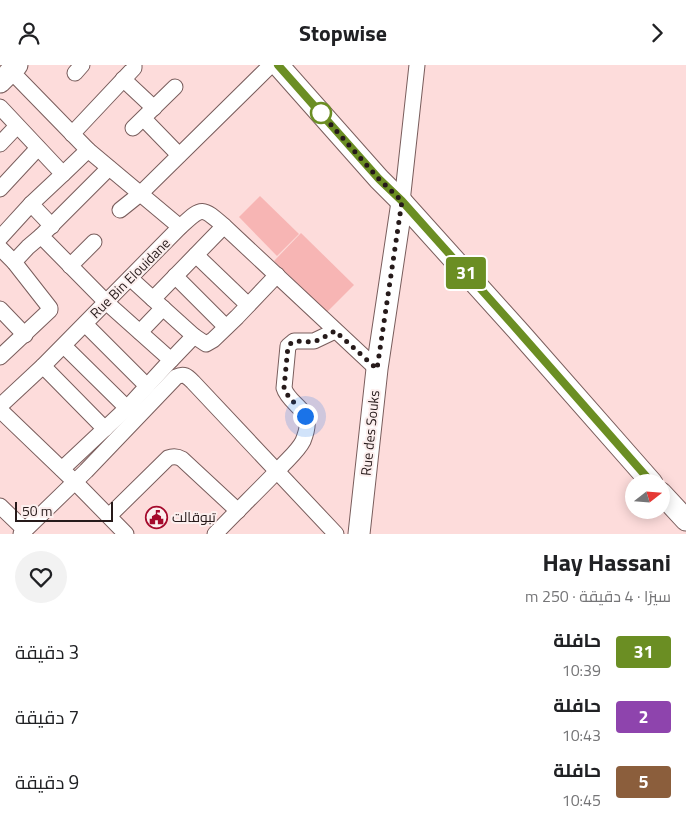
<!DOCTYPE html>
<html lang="ar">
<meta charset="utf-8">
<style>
body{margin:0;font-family:"Titillium Web",Cairo,sans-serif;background:#f2f2f2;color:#202124;direction:rtl;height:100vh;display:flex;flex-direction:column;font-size:19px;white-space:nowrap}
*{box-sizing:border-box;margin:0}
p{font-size:16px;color:#757577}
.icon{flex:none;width:28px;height:28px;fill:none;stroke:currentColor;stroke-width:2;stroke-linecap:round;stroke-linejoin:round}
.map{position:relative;height:469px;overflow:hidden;direction:ltr}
.sheet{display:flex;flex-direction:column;background:#fff;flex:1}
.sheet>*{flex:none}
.badge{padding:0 10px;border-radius:4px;font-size:18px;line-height:32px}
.needle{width:32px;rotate:73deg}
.fabs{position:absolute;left:625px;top:409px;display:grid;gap:10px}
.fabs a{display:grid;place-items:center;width:45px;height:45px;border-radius:50%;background:#fff;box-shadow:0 2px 12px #0003;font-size:25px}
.scale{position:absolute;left:15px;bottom:12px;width:98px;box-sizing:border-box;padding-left:5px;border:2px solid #261a1a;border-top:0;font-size:14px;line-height:18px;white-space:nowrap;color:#261a1a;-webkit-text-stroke:4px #fcefee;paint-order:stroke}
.you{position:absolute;width:25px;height:25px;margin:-12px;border:4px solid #fff;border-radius:50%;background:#1a73e8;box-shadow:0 0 0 8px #1a73e833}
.map>.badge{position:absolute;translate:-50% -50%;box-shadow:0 0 0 2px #fff}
.round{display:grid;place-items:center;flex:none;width:52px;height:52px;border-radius:26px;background:#f2f2f2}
.headline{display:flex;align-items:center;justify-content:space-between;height:85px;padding:0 15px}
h1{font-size:24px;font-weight:700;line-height:38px}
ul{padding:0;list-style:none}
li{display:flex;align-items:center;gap:15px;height:65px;padding:0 15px}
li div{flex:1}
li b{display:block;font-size:19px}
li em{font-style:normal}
li .badge{min-width:55px;font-weight:700;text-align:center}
header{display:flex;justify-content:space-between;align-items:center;height:65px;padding:0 15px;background:#fff;font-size:22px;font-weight:700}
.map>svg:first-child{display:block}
.green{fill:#f7b5b4}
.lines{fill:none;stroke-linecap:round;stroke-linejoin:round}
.street-casing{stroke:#795d5c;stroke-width:17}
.secondary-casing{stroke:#795d5c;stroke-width:23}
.street{stroke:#fff;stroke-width:15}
.secondary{stroke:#fff;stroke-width:21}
.line-casing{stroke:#fff;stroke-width:11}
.line{stroke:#6b8e23;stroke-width:8}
.walk{stroke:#261a1a;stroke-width:5;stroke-dasharray:0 9}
.stop-dot{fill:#fff;stroke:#6b8e23;stroke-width:2.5}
.labels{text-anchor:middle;stroke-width:4;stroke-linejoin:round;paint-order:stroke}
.street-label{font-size:14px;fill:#261a1a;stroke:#fcefee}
.poi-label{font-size:14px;fill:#261a1a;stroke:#fcefee;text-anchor:start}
</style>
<header><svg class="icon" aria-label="forward" viewBox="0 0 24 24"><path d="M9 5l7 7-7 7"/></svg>Stopwise<svg class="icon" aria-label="person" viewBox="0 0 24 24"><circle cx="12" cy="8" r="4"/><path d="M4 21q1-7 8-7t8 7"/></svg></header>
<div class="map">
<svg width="686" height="469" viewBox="0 0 686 469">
<rect width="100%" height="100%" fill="#fddcdb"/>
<g class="green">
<polygon points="260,131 299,169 277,191 239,152"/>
<polygon points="301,168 354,220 327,247 274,196"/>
</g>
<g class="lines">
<defs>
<g id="street">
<polyline points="11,6 88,85 180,162"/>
<polyline points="75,8 82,0"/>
<polyline points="123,14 154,43"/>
<polyline points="0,42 63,109 31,139 0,173"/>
<polyline points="144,54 179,90"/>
<polyline points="133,63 175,22"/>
<polyline points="72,69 134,3 134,0"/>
<polyline points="0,79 17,61"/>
<polyline points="63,109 88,85"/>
<polyline points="0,124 38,83"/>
<polyline points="402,137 417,0"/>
<polyline points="31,139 52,161"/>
<polyline points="120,145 140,129 271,0"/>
<polyline points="0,183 14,197 50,243 50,245 0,292"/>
<polyline points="196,190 248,240"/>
<polyline points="14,197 28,182 41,171"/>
<polyline points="70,201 94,177"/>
<polyline points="175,211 226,262"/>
<polyline points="130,213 153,234 224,161"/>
<polyline points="153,234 194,271 206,279 213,275 237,252 277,210"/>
<polyline points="0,244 25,270"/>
<polyline points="85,259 147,321"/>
<polyline points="140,267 163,243"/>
<polyline points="64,281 127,343"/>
<polyline points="171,295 194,271"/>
<polyline points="43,301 105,364"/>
<path d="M0,341L43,301L180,162C202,142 201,141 224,161L377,304"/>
<polyline points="0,345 74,416 126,469"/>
<polyline points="62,404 127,343 171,295 106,237 41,171 109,103"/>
<polyline points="0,441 25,465"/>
<path d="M109,451L168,393C173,391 177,391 182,394L238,446"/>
<path d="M21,469L86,406L176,312C184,308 187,311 193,317L336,469"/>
<path d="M215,469C236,447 259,425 280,403C287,395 298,386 303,376C305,371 308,363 307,357C306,343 288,337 284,323L288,281L294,276H314L335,266"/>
</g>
<g id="secondary">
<polyline points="278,0 379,114 402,137 520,268 652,418"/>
<polyline points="0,17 17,0"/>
<polyline points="661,428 686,455"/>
<polyline points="359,469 377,304 402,137"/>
</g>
</defs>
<use href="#street" class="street-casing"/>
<use href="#secondary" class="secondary-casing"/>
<use href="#street" class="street"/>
<use href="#secondary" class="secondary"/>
</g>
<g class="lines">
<defs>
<polyline id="line" points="278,0 379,114 402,136 520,268 652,418"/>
</defs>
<use href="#line" class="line-casing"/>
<use href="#line" class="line"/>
<path class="walk" d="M305,351L286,328L284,323L288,281C296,272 306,279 316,276C322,274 329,269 335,266L377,304L402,136L379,114L316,43L321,48"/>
</g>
<defs>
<symbol id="civic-ring" viewBox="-11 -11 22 22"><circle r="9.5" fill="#fcefee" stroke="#a50a2c" stroke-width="1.5"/><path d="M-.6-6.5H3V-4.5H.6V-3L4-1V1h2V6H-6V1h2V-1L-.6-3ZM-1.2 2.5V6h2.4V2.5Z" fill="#a50a2c"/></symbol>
</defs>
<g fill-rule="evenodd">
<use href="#civic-ring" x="144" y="440" width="25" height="25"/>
</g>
<circle class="stop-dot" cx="321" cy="48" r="10"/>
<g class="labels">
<g class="street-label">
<text transform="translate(130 213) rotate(-45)" y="5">Rue Bin Elouidane</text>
<text transform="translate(370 368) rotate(-84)" y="5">Rue des Souks</text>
</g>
<g class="poi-label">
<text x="172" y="457">تبوقالت</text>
</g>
</g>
</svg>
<div class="fabs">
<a><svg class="needle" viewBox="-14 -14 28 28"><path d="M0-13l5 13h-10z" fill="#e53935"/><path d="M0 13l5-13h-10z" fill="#757577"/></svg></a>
</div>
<div class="scale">50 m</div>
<div class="you" style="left:305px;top:351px"></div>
<b class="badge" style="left:466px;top:208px;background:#6b8e23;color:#fff">31</b>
</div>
<section class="sheet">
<div class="headline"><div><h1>Hay Hassani</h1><p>سيرًا · 4 دقيقة · 250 m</p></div><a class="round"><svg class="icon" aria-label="heart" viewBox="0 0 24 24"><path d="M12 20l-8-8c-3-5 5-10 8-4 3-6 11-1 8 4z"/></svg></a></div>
<ul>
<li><span class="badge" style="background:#6b8e23;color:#fff">31</span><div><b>حافلة</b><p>10:39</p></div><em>3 دقيقة</em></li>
<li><span class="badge" style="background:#8e44ad;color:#fff">2</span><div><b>حافلة</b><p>10:43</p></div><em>7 دقيقة</em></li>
<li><span class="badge" style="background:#8b5e3c;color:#fff">5</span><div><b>حافلة</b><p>10:45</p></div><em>9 دقيقة</em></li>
</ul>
</section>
